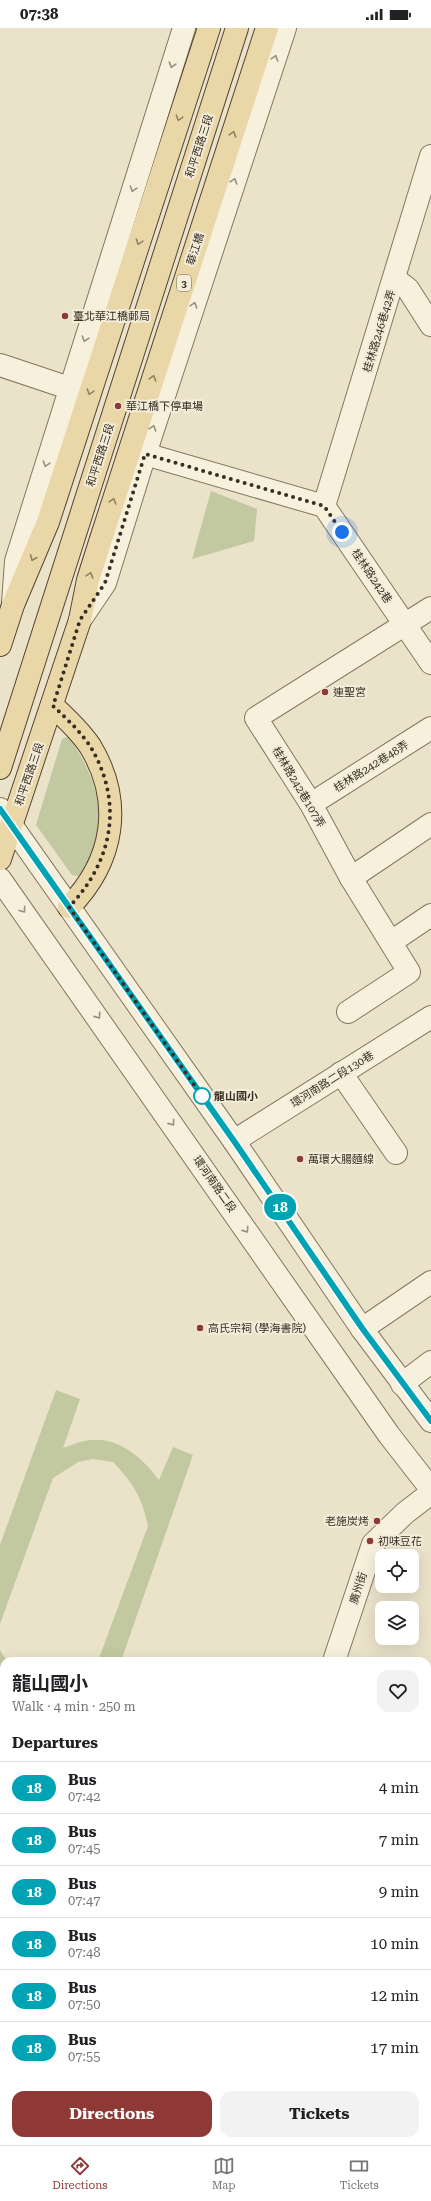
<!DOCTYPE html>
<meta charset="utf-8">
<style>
body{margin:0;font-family:"Roboto Serif","Noto Sans TC",serif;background:#f2f2f2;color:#202124;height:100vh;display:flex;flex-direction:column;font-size:15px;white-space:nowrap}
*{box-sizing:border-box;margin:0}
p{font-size:13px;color:#757577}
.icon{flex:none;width:22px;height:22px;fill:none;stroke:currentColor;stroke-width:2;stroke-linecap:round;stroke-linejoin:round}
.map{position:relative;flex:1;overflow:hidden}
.drawer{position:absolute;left:0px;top:1629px;width:431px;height:488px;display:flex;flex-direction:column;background:#fff;border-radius:12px 12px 0 0;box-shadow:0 4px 16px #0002}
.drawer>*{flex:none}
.badge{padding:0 8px;border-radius:13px;font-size:14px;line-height:26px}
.buttons{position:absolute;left:375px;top:1521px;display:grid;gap:8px}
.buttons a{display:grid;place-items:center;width:44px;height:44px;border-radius:8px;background:#fff;box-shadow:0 4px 16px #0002;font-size:20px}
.you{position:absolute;width:20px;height:20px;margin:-10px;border:3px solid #fff;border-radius:50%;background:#1a73e8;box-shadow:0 0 0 6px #1a73e833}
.map>.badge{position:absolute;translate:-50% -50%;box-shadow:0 0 0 2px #fff}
h2{padding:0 12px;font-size:15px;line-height:36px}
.round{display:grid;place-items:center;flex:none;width:42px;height:42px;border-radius:12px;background:#f2f2f2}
.summary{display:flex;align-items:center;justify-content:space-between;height:68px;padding:0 12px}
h1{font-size:19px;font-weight:700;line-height:30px}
.button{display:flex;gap:8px;margin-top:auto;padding:8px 12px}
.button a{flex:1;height:46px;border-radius:12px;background:#8f3936;color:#fff;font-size:16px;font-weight:700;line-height:46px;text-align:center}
.button a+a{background:#f2f2f2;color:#202124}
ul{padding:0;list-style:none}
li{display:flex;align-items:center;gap:12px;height:52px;padding:0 12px;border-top:1px solid #e0e0e0}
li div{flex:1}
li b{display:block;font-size:15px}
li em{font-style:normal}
li .badge{min-width:44px;font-weight:700;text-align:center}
.status{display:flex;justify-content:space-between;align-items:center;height:28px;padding:0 20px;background:#fff;direction:ltr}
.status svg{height:11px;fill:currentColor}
.tabs{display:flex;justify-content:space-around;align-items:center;height:56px;border-top:1px solid #e0e0e0;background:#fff;font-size:11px;color:#757577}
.tabs a{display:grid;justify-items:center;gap:2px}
.tabs .selected{color:#8f3936}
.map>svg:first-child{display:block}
.green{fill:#c2c89f}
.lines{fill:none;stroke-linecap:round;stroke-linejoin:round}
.minor-casing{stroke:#867660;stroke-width:24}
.tertiary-casing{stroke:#867660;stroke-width:24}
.primary-casing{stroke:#554434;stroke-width:24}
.minor{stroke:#f6f0dd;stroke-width:22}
.tertiary{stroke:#f6f0dd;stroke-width:22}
.primary{stroke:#e9d7a7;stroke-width:22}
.oneway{stroke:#978f80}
.oneway2{stroke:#908264}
.line-casing{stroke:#fff;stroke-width:9}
.line{stroke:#00a3b4;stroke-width:6}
.walk{stroke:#382e22;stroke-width:4;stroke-dasharray:0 7.2}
.poi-dot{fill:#8f3936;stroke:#f3ecd9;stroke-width:1.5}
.stop-dot{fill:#fff;stroke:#00a3b4;stroke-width:2}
.labels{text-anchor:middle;stroke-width:4;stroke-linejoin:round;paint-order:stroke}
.shield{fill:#f3ecd9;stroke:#706759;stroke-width:1}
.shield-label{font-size:10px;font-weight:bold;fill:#382e22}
.street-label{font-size:11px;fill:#382e22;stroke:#f3ecd9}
.poi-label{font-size:11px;fill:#382e22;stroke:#f3ecd9;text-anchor:start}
.stop-label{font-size:11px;font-weight:bold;fill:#382e22;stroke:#f3ecd9;text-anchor:start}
</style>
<div class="status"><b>07:38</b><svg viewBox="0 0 49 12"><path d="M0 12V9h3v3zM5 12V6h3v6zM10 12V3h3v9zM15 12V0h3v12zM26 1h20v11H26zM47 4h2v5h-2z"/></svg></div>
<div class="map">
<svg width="431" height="2117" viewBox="0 0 431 2117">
<rect width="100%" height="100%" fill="#ebe2ca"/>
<g class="green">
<polygon points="211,463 257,481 254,513 192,531"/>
<path d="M69,708C91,744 107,775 95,818C92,829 89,838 82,849L72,847L36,797L62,711Z"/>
<path d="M56,1362L80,1371L63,1420C70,1418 77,1414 84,1413C116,1406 141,1428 159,1452L173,1419L193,1427L121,1633H98L148,1498C142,1469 133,1455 113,1434L93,1431L78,1434L53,1450L0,1596V1517Z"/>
<polygon points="0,1622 7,1633 4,1633 4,1672 0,1669"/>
</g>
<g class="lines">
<defs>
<g id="minor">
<polyline points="395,251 408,261 431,297"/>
<polyline points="0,337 69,360"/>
<polyline points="145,426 324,478 431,635"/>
<polyline points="324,478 431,128"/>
<polyline points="13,575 16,533 184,0"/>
<polyline points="80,592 105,555 145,426 285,0"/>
<polyline points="311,776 431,700"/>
<polyline points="351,850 431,796"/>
<polyline points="391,914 431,887"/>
<polyline points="348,984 409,944 351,850 311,776 256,690 431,580"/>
<polyline points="341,1045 396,1125"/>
<polyline points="234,1113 431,989"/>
<polyline points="362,1301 431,1254"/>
<polyline points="402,1356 431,1334"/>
<polyline points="334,1633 373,1516 405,1485 431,1465"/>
<polyline points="0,2074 4,2075"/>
<polyline points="120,2113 132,2117"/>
<polyline points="187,2117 188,2113"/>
</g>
<g id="tertiary">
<polyline points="0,781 234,1113 362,1301 431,1393"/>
<polyline points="0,851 389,1407 431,1461"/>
</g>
<g id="primary">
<polyline points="0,617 13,577 48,494 209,0"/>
<path d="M53,678C66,690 80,703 90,718C124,774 114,833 69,879"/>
<polyline points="0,740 237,0"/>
<polyline points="0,831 80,592 88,552 101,511 267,0"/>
</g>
</defs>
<use href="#minor" class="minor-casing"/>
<use href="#tertiary" class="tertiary-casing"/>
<use href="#primary" class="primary-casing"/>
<use href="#minor" class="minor"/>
<use href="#tertiary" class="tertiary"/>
<use href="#primary" class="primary"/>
</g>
<defs><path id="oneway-chevron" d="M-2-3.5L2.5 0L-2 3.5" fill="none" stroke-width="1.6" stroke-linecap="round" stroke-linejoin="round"/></defs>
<g class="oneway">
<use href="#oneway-chevron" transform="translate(275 30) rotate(-72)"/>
<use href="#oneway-chevron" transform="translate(172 37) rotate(108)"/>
<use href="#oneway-chevron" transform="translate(234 153) rotate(-72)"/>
<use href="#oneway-chevron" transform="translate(133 161) rotate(108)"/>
<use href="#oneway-chevron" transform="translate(194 277) rotate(-72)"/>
<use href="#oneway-chevron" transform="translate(85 311) rotate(108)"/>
<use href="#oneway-chevron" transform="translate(153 400) rotate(-72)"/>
<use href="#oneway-chevron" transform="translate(46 436) rotate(107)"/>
<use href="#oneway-chevron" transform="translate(23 882) rotate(54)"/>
<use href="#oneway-chevron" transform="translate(98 988) rotate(55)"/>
<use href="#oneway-chevron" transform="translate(172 1095) rotate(55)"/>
<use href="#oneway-chevron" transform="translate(246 1202) rotate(55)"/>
</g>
<g class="oneway2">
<use href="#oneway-chevron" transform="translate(179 90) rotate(108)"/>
<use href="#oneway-chevron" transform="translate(233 106) rotate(-72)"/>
<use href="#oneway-chevron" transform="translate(139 214) rotate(108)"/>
<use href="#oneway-chevron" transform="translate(153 350) rotate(-72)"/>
<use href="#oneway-chevron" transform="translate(90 364) rotate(108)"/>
<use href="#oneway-chevron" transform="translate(113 473) rotate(-72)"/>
<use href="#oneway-chevron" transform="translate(33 530) rotate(113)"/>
<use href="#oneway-chevron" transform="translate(90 547) rotate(-74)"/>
</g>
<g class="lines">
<defs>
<polyline id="line" points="0,781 234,1113 362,1300 431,1393"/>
</defs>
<use href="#line" class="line-casing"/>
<use href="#line" class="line"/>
<path class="walk" d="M202,1068L69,879C113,833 124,774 90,718C80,703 66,690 53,678L80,592L105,555L145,426L324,478L342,504"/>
</g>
<g class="poi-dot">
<circle cx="65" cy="288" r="4"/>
<circle cx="118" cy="378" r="4"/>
<circle cx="325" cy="664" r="4"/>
<circle cx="300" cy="1131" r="4"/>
<circle cx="200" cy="1300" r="4"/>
<circle cx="377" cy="1493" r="4"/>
<circle cx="370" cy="1513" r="4"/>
</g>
<circle class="stop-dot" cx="202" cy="1068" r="8"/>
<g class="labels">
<rect class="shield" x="177" y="247" width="14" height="16" rx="3"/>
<g class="shield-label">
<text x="184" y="259">3</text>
</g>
<g class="street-label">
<text transform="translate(199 118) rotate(-72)" y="4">和平西路三段</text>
<text transform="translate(195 221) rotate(-72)" y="4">華江橋</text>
<text transform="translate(379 303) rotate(-73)" y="4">桂林路246巷42弄</text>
<text transform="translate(100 427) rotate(-72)" y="4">和平西路三段</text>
<text transform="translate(372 548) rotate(56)" y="4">桂林路242巷</text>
<text transform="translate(371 738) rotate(-32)" y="4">桂林路242巷48弄</text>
<text transform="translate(29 746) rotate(-71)" y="4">和平西路三段</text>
<text transform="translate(299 759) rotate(59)" y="4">桂林路242巷107弄</text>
<text transform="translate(332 1051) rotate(-32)" y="4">環河南路二段130巷</text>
<text transform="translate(215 1156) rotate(55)" y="4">環河南路二段</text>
<text transform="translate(358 1560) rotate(-72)" y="4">廣州街</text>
</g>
<g class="poi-label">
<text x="73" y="292">臺北華江橋郵局</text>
<text x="126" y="382">華江橋下停車場</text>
<text x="333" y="668">連聖宮</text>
<text x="308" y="1135">萬環大腸麵線</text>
<text x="208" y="1304">高氏宗祠 (學海書院)</text>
<text x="369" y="1497" text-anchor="end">老施炭烤</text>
<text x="378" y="1517">初味豆花</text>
</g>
<g class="stop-label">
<text x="214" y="1072">龍山國小</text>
</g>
</g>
</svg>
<div class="buttons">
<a><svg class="icon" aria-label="locate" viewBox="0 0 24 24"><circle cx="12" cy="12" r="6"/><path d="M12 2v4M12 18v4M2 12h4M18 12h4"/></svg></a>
<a><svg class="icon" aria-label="layers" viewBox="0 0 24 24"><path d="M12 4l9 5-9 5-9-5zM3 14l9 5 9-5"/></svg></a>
</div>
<div class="you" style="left:342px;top:504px"></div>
<b class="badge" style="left:280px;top:1179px;background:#00a3b4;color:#fff">18</b>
<section class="drawer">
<div class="summary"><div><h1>龍山國小</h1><p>Walk · 4 min · 250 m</p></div><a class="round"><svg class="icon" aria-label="heart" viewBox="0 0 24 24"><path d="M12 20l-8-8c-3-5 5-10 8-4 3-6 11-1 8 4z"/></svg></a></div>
<h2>Departures</h2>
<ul>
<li><span class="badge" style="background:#00a3b4;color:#fff">18</span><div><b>Bus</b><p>07:42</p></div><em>4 min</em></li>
<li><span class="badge" style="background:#00a3b4;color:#fff">18</span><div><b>Bus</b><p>07:45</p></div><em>7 min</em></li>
<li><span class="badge" style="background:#00a3b4;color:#fff">18</span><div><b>Bus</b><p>07:47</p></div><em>9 min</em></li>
<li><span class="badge" style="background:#00a3b4;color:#fff">18</span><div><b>Bus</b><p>07:48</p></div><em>10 min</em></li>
<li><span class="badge" style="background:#00a3b4;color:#fff">18</span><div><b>Bus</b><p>07:50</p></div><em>12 min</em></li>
<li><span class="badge" style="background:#00a3b4;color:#fff">18</span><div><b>Bus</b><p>07:55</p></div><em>17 min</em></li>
</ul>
<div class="button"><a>Directions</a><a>Tickets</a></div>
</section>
</div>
<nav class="tabs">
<a class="selected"><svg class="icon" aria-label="directions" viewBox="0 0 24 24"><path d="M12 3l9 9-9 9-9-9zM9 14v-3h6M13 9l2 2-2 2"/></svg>Directions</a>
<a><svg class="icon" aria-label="map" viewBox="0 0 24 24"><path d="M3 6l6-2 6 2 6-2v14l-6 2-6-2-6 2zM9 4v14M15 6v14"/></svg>Map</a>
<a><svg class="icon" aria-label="tickets" viewBox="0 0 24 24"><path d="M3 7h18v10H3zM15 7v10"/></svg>Tickets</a>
</nav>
